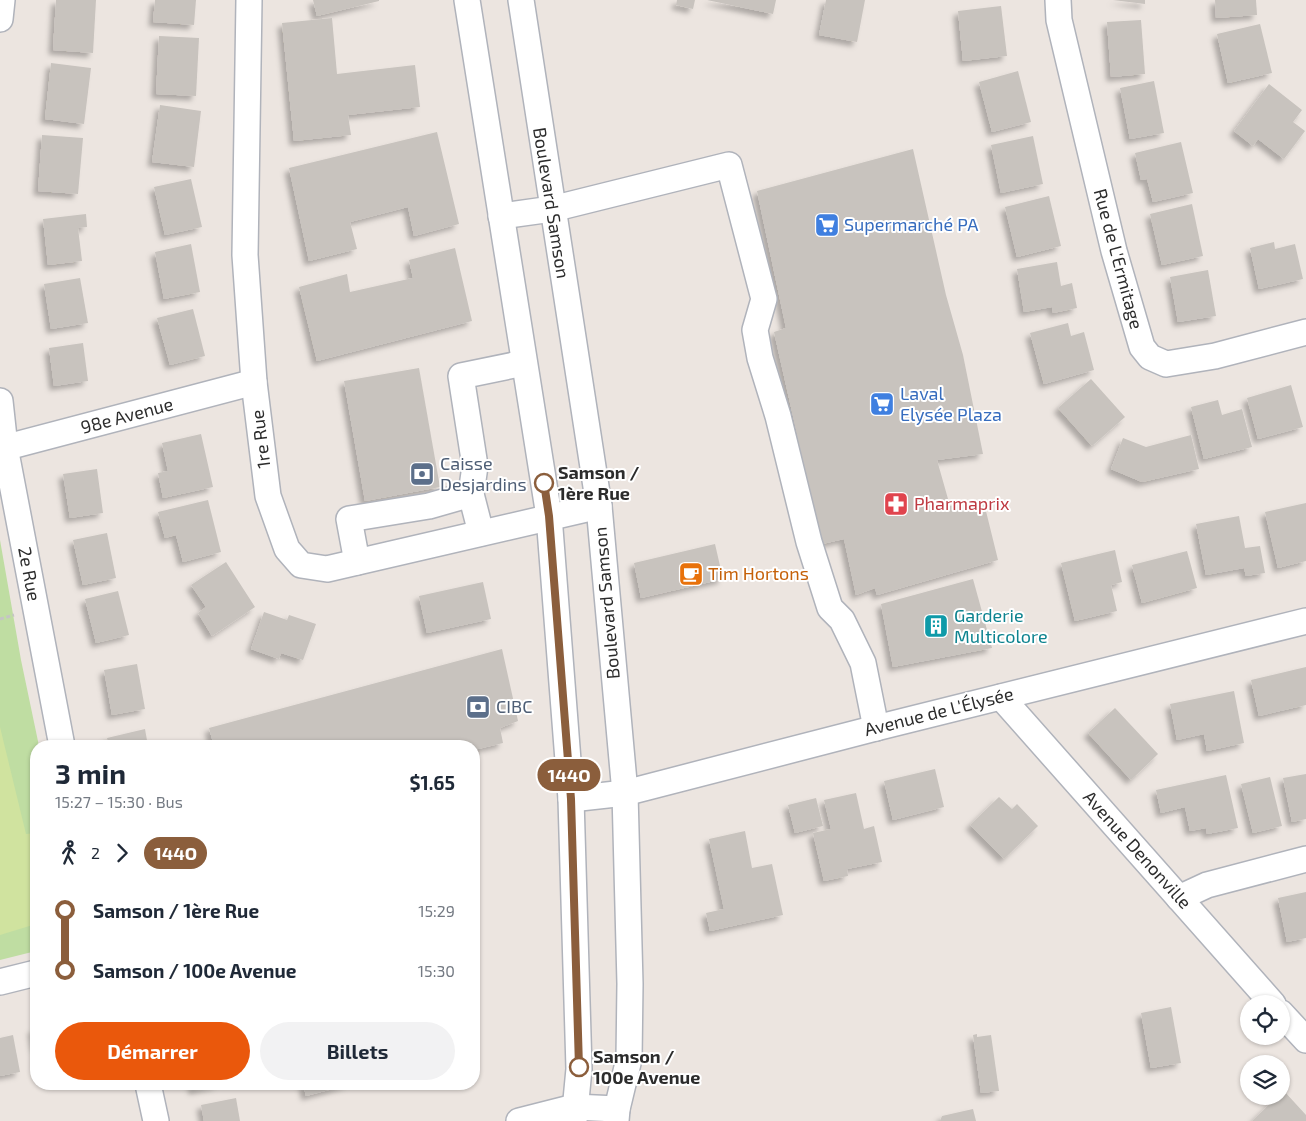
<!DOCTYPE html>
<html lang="fr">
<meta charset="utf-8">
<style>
body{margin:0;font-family:"Exo 2",sans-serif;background:#f2f2f3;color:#1f2937;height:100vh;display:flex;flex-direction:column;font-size:19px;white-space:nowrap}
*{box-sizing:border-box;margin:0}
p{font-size:16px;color:#747a83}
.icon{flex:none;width:28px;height:28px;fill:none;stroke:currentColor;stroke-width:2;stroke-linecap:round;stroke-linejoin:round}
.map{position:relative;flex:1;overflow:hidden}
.side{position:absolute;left:30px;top:740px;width:450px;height:350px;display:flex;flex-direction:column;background:#fff;border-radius:20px;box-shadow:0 1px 4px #0004}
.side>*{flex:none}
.badge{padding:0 10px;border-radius:16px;font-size:18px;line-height:32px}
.tools{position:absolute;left:1240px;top:995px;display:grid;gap:10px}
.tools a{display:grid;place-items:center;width:50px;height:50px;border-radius:50%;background:#fff;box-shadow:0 1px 4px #0004;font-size:25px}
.map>.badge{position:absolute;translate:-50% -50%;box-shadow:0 0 0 2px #fff}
.legs{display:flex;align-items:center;gap:8px;height:55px;padding:0 25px;font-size:16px}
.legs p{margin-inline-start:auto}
.overview{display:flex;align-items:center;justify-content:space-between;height:85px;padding:0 25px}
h1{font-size:28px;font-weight:700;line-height:38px}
.button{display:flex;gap:10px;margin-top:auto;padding:10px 25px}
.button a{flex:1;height:58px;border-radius:30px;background:#ea580c;color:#fff;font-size:20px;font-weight:700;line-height:58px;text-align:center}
.button a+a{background:#f2f2f3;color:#1f2937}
ul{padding:0 25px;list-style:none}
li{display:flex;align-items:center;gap:18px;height:60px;font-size:19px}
li i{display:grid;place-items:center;width:8px;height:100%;margin:0 6px;background:currentColor}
li i::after{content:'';width:12px;height:12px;margin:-6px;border:4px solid;border-radius:50%;background:#fff}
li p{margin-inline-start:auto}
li:first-child i{background:linear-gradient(#0000 50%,currentColor 0)}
li:last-child i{background:linear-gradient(currentColor 50%,#0000 0)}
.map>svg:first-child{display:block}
.green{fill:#bfdda2}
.pitch{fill:#d0e39f}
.building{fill:#c8c3be;filter:url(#shadow)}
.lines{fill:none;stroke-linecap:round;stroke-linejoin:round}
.minor-casing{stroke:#b0b3bb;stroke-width:28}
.path{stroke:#c4c4c4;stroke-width:3;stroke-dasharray:4 2.5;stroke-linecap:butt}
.minor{stroke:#fff;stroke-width:25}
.line-1-casing{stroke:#fff;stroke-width:11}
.line-1{stroke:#8b5e3c;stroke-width:8}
.stop-1-dot{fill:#fff;stroke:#8b5e3c;stroke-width:2.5}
.labels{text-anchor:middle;stroke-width:4;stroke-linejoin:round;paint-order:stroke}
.street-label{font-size:18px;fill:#2c2c2c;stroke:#fff}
.shop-label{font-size:18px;fill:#366cbe;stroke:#fff;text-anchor:start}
.service-label{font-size:18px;fill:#4e5e75;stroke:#fff;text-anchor:start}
.stop-label{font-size:18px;font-weight:bold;fill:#2c2c2c;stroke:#fff;text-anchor:start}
.health-label{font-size:18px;fill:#be3a42;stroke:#fff;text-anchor:start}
.food-label{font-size:18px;fill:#c56008;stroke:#fff;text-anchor:start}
.culture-label{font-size:18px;fill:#0d838f;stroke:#fff;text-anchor:start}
</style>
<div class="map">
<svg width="1306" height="1121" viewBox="0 0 1306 1121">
<defs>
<filter id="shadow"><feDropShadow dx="-4.5" dy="4.5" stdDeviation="2.5" flood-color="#0004"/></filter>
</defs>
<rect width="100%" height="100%" fill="#ece5e0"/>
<polygon class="green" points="0,540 21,660 39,746 36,746 36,951 0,960"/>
<polygon class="pitch" points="0,727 26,834 36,833 36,924 0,935"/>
<g class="building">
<polygon points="56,0 96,0 93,53 53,50"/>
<polygon points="155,0 196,0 194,25 153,22"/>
<polygon points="313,0 379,0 379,1 317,16"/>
<polygon points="677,0 695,0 693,9 676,5"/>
<polygon points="707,0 776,0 773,14"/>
<polygon points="826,0 865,0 857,42 819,35"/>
<polygon points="1113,0 1145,0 1145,4"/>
<polygon points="1215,0 1256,0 1257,15 1216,18"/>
<polygon points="1001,6 1007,56 963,61 958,11"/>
<polygon points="332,18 337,74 415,65 420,107 348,115 351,135 294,141 282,23"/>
<polygon points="1141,20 1145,74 1111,77 1107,22"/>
<polygon points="1260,24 1272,73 1228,83 1217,34"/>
<polygon points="159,36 199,38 196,96 156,94"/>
<polygon points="51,63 91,68 84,124 45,119"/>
<polygon points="1018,71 1031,122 992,132 979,82"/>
<polygon points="1154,81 1164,133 1130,139 1120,88"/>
<polygon points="1269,84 1302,110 1293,122 1305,131 1284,159 1258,139 1253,146 1234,131"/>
<polygon points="160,105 201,111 194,167 152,162"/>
<polygon points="437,132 459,224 414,236 408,207 350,222 357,249 309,261 289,168"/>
<polygon points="42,135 83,138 78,194 38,191"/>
<polygon points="1033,136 1043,184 1001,193 991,145"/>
<polygon points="1181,142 1193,193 1153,202 1147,179 1141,180 1135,153"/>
<polygon points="913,149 946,295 963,355 983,454 937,460 950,506 983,499 998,560 877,595 875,588 856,595 844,539 822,544 774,332 786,328 757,191"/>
<polygon points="191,179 202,227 165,235 154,187"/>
<polygon points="1049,196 1061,246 1017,257 1005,207"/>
<polygon points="1192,204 1203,256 1162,265 1150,214"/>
<polygon points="86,214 87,227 78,228 82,261 48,265 43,219"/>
<polygon points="1274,242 1275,249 1295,244 1303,279 1259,289 1250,248"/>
<polygon points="191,244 200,292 164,299 155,252"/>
<polygon points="455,248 472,321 317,361 299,287 347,274 350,292 413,278 409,260"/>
<polygon points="1057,262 1061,286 1072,283 1077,308 1053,313 1052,307 1024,312 1017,269"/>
<polygon points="1208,270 1216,316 1178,322 1170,277"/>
<polygon points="80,278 88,323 51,329 44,284"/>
<polygon points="193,309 205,356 170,365 157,318"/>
<polygon points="1068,323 1071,336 1084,332 1094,370 1044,384 1030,333"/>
<polygon points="83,343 88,381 54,386 49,348"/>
<polygon points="419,368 440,487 365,501 344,381"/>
<polygon points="1091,379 1125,417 1092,446 1058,408"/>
<polygon points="1291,385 1303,427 1258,439 1247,398"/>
<polygon points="1218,400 1222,415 1242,409 1252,447 1204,459 1191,407"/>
<polygon points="201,434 213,487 163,498 158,473 168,471 162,443"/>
<polygon points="1191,435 1199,469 1142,482 1111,469 1123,438 1146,447"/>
<polygon points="97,469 103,513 70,518 63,474"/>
<polygon points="208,500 221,552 183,562 176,535 165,538 158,512"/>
<polygon points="1306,503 1306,561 1278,568 1265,512"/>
<polygon points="1239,516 1245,548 1260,546 1265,573 1246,576 1244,568 1206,575 1196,524"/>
<polygon points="107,533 116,578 83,585 73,540"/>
<polygon points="715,544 723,579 641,598 634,563"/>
<polygon points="1115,550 1122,582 1111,585 1117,611 1075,621 1061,563"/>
<polygon points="1187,551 1197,588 1142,603 1132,565"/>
<polygon points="226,562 255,607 212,636 198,613 206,607 191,585"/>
<polygon points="973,579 992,648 893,667 881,604"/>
<polygon points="483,582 491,619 427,633 419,596"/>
<polygon points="118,591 129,635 96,643 85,599"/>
<polygon points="264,612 287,620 289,615 316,624 303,660 281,653 279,659 251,649"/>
<polygon points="502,649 518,721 500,728 503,743 474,750 474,746 214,746 209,728"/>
<polygon points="137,664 145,709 112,715 104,670"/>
<polygon points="1306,667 1306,705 1259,716 1251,680"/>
<polygon points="1234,691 1244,743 1207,751 1204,734 1177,740 1170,704"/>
<polygon points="1115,708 1158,754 1131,780 1088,733"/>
<polygon points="145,729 148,746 109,746 107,738"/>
<polygon points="935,769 944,807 893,820 884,781"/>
<polygon points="1306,774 1306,819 1292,822 1283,778"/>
<polygon points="1226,775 1238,828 1207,834 1206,828 1190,831 1185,807 1161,813 1156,790"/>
<polygon points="1270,777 1282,826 1253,833 1241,784"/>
<polygon points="856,793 864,829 874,826 882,862 847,869 848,876 824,881 813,833 831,829 824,800"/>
<polygon points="999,797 1012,809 1017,804 1038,826 1004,859 970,825"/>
<polygon points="816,798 823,826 795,833 788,805"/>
<polygon points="745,831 752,868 772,864 783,915 710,931 706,913 724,909 709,839"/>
<polygon points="1306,892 1306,938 1287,942 1278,898"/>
<polygon points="1171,1007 1181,1063 1151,1068 1141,1013"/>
<polygon points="36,1028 36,1048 35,1048 32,1029"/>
<polygon points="977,1034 977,1037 991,1035 999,1091 981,1093 973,1035"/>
<polygon points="13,1035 20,1072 0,1076 0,1038"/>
<polygon points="192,1084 219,1084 219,1085 193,1090"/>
<polygon points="303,1084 351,1084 306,1096"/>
<polygon points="1284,1091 1306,1115 1306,1121 1252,1121 1278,1096 1281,1096"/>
<polygon points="236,1098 240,1121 204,1121 201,1105"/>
<polygon points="973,1109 976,1121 940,1121 942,1116"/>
</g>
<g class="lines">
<defs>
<g id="minor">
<polyline points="249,0 245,255 254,382 268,496 287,549 301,565 327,569 599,506"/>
<polyline points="467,0 549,516 571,799 579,1069 574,1121"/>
<polyline points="521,0 599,506 625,793 630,984 629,1059 617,1109 616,1121"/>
<polyline points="1058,0 1059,20 1114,251 1142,347 1150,357 1166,364 1215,356 1306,332"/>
<polyline points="0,19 2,0"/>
<polyline points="501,216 552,209 729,165 764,299 755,330 760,358 778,416 809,542 830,608 842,620 863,663 876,728"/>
<polyline points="0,401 5,447 62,746"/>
<polyline points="0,449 254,382"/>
<polyline points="481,533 471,494 475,466 461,376 524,363"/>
<polyline points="357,562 349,519 429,506 471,494"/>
<polyline points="1001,697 1273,1004"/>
<polyline points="571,799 625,793 876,728 1306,621"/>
<polyline points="1179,898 1207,885 1306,859"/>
<polyline points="0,982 36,973"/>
<polyline points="1281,1013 1306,1040"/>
<polyline points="148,1084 156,1121"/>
<polyline points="519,1121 574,1107 617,1109"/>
</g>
</defs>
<use href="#minor" class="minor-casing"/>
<polyline class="path" points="0,619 14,615"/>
<use href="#minor" class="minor"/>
</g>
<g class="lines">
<defs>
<polyline id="line-1" points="544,483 549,516 571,799 579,1067"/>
</defs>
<use href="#line-1" class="line-1-casing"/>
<use href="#line-1" class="line-1"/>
</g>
<defs>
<symbol id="supermarket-square" viewBox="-11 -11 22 22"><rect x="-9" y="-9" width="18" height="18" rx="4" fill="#3f7fe0" stroke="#fff"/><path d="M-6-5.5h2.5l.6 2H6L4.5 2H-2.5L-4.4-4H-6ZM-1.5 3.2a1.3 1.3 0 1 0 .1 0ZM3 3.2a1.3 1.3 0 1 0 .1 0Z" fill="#fff"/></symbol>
<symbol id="bank-square" viewBox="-11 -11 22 22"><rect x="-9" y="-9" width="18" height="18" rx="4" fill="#5c6f8a" stroke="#fff"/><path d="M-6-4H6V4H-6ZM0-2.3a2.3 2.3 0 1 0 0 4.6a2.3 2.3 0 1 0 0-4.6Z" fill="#fff"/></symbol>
<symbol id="pharmacy-square" viewBox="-11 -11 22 22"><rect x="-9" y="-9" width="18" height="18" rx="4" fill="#e0444e" stroke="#fff"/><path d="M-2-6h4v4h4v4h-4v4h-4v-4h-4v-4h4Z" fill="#fff"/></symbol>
<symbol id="cafe-square" viewBox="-11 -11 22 22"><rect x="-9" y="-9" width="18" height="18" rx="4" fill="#e8710a" stroke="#fff"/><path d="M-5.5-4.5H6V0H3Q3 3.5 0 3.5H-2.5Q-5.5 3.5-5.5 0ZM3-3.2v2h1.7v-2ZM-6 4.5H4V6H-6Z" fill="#fff"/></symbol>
<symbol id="building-square" viewBox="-11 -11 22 22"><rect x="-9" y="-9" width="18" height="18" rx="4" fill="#0f9aa8" stroke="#fff"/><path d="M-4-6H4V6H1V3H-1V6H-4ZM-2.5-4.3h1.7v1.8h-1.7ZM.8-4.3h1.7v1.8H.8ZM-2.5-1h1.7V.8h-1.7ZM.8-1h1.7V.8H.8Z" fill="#fff"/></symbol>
</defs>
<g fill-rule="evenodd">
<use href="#supermarket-square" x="813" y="211" width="28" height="28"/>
<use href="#supermarket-square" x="868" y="390" width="28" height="28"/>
<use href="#bank-square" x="408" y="460" width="28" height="28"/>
<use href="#pharmacy-square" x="882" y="490" width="28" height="28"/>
<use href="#cafe-square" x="677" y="560" width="28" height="28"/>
<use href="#building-square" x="922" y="612" width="28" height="28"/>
<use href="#bank-square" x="464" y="693" width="28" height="28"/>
</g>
<g class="stop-1-dot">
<circle cx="544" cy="483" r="9"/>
<circle cx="579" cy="1067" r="9"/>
</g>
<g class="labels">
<g class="street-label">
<text transform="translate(551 203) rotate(81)" y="6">Boulevard Samson</text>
<text transform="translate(1118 259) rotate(75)" y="6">Rue de L'Ermitage</text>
<text transform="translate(127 416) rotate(-15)" y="6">98e Avenue</text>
<text transform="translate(261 439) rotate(-97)" y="6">1re Rue</text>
<text transform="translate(29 574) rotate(79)" y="6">2e Rue</text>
<text transform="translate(607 603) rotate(-95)" y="6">Boulevard Samson</text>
<text transform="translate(939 712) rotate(-14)" y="6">Avenue de L'Élysée</text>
<text transform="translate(1137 850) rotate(48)" y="6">Avenue Denonville</text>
</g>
<g class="shop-label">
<text x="844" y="231">Supermarché PA</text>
<text x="900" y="400">Laval<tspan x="900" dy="21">Elysée Plaza</tspan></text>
</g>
<g class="service-label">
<text x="440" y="470">Caisse<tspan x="440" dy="21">Desjardins</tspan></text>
<text x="496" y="713">CIBC</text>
</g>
<g class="stop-label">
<text x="558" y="479">Samson /<tspan x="558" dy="21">1ère Rue</tspan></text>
<text x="593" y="1063">Samson /<tspan x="593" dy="21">100e Avenue</tspan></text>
</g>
<g class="health-label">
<text x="914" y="510">Pharmaprix</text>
</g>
<g class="food-label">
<text x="708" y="580">Tim Hortons</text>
</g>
<g class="culture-label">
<text x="954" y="622">Garderie<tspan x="954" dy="21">Multicolore</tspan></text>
</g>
</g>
</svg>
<div class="tools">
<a><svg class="icon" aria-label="locate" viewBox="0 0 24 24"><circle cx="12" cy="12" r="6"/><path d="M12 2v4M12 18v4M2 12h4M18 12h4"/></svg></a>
<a><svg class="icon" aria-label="layers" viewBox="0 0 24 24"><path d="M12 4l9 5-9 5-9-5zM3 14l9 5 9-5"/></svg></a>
</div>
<b class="badge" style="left:569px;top:775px;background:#8b5e3c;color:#fff">144O</b>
<section class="side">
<div class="overview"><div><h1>3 min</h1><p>15:27 – 15:30 · Bus</p></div><b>$1.65</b></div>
<div class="legs"><svg class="icon" aria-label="walk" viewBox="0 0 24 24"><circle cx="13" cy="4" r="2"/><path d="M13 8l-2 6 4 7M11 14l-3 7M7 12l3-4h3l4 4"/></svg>2<svg class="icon" aria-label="forward" viewBox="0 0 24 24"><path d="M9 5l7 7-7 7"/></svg><b class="badge" style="background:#8b5e3c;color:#fff">144O</b></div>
<ul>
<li><i style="color:#8b5e3c"></i><b>Samson / 1ère Rue</b><p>15:29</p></li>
<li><i style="color:#8b5e3c"></i><b>Samson / 100e Avenue</b><p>15:30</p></li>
</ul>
<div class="button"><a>Démarrer</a><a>Billets</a></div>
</section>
</div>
